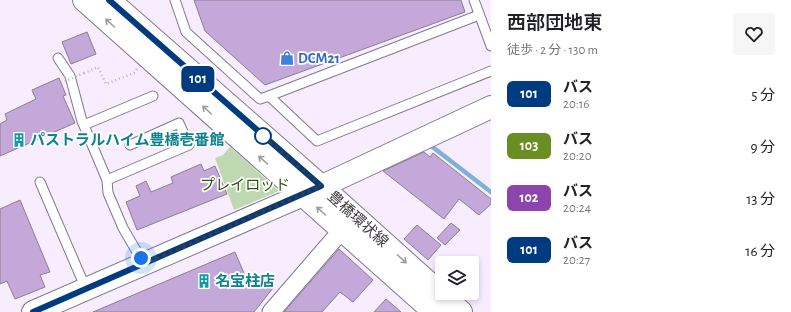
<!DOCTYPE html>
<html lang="ja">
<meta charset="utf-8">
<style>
body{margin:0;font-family:"Alegreya Sans","Noto Sans JP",sans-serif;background:#f6f6f6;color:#202124;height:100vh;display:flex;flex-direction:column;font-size:15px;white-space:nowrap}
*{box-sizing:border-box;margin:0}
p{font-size:13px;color:#757577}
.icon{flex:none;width:22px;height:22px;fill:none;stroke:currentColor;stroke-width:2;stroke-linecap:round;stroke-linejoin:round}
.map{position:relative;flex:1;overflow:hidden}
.details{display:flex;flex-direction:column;background:#fff;width:300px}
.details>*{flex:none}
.badge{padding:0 8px;border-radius:6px;font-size:14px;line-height:26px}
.fabs{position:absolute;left:435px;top:256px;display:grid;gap:8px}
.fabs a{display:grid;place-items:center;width:44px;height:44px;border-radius:4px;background:#fff;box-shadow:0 2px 6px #0003;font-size:20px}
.you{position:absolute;width:20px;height:20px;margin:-10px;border:3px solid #fff;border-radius:50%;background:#1a73e8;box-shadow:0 0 0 6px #1a73e833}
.map>.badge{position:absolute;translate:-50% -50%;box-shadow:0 0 0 2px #fff}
.round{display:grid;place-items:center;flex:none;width:42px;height:42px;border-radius:4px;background:#f6f6f6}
.summary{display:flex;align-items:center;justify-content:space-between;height:68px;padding:0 16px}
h1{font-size:19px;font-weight:600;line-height:30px}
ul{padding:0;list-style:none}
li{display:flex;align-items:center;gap:12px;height:52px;padding:0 16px}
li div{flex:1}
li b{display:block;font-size:15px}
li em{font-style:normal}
li .badge{min-width:44px;font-weight:700;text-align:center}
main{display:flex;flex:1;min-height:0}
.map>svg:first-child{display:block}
.green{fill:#bed9af}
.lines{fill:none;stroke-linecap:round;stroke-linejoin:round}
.stream{stroke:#7fb1d5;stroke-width:4.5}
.building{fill:#c4a8d9;stroke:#898090}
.lane-casing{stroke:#827989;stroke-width:11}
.street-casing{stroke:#827989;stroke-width:19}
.secondary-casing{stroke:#827989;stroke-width:24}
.path{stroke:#bcb4c3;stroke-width:2.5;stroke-dasharray:1 3;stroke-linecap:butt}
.lane{stroke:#fff;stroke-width:9}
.street{stroke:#fff;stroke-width:17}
.secondary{stroke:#fff;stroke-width:22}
.path-bridge{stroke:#bcb4c3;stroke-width:2.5;stroke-dasharray:1 3;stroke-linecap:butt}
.oneway{stroke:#9e9ca0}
.line-casing{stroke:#fff;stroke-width:9}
.line{stroke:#003b80;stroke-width:6}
.walk{stroke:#3e3a41;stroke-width:4;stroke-dasharray:0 7.2}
.stop-dot{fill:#fff;stroke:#003b80;stroke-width:2}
.labels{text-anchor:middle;stroke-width:3.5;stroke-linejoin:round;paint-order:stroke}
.shop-label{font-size:15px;font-weight:bold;fill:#366cbe;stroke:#fff;text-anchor:start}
.culture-label{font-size:15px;font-weight:bold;fill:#0d838f;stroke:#fff;text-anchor:start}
.park-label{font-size:15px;fill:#2f5411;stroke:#fff}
.street-label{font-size:15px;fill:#3e3a41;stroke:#fff}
</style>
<main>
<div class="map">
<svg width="491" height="312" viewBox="0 0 491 312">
<rect width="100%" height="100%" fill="#f7edff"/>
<polygon class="green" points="230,147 279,191 234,210 215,158 223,155"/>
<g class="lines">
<polyline class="stream" points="430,145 491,192"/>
</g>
<g class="building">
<polygon points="194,0 461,0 465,12 265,85 205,31"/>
<polygon points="87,32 96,54 71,64 62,42"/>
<polygon points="59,78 66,95 63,96 75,123 0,156 0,124 7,120 5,114 36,99 32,90"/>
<polygon points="424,152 430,157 433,153 491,199 491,204 479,215 459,199 444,219 383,171"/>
<polygon points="201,164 204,171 215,166 227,194 137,230 126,202 140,196 136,186 146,181 151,192 173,183 171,177"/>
<polygon points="20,200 50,272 40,275 45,287 15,299 7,281 0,284 0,209"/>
<polygon points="451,223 460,230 445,245 437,238"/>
<polygon points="417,225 441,245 428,260 404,239"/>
<polygon points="339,249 373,280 353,302 340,292 322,312 284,312"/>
<polygon points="235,252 249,285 256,275 273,288 254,312 93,312"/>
<polygon points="386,299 401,312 374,312"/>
</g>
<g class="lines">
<defs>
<g id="lane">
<polyline points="175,0 186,32 260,99 269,96 317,141 491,71"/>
<polyline points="474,0 491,46"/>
<polyline points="58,58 70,76 82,121 107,180 108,193 123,228 144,264"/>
<polyline points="269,96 479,15"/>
<polyline points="84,125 153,96"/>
<polyline points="107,180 189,145 179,123 130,145"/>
<polyline points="40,182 86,289"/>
</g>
<polyline id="street" points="271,312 342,230"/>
<g id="secondary">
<polyline points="84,0 434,312"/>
<polyline points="109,0 321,186 461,312"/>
<polyline points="33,312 303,195 491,107"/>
</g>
</defs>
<use href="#lane" class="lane-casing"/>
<use href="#street" class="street-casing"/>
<use href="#secondary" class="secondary-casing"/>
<polyline class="path" points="84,73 98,67 106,84 134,73 137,69"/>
<use href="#lane" class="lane"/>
<use href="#street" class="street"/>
<use href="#secondary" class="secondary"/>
<polyline class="path-bridge" points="61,83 84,73"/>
</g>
<defs><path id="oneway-shaft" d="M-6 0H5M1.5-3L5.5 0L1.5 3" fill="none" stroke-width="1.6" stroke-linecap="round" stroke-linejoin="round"/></defs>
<g class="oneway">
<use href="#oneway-shaft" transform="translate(110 23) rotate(-138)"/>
<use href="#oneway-shaft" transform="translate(207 110) rotate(-138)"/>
<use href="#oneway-shaft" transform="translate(263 160) rotate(-138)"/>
<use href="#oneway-shaft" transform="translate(321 211) rotate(-138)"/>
<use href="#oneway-shaft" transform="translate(402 259) rotate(42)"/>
</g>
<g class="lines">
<defs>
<polyline id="line" points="33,312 321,186 109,0"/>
</defs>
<use href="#line" class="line-casing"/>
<use href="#line" class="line"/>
<polyline class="walk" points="141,258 144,264 321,186 263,136"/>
</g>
<defs>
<symbol id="shop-bare" viewBox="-9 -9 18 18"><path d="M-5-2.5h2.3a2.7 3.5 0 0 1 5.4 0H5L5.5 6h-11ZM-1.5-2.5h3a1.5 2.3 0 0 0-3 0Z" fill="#3f7fe0" stroke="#fff" stroke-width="2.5" paint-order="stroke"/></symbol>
<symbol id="building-bare" viewBox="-9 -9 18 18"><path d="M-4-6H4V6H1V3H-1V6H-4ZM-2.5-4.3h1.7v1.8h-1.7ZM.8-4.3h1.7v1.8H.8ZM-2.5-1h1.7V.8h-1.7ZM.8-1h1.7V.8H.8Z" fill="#0f9aa8" stroke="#fff" stroke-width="2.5" paint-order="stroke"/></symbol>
</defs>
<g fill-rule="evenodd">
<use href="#shop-bare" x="277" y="48" width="20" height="20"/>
<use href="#building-bare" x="9" y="130" width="20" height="20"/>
<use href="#building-bare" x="194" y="271" width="20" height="20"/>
</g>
<circle class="stop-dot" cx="263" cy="136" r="8"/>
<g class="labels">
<g class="shop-label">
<text x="298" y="63">DCM21</text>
</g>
<g class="culture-label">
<text x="30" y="145">パストラルハイム豊橋壱番館</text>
<text x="215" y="286">名宝柱店</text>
</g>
<g class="park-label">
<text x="245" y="190">プレイロッド</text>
</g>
<g class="street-label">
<text transform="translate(358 219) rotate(42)" y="5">豊橋環状線</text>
</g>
</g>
</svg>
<div class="fabs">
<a><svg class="icon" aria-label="layers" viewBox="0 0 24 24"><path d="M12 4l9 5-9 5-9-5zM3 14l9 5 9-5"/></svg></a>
</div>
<div class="you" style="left:141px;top:258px"></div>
<b class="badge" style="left:198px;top:79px;background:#003b80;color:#fff">101</b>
</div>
<section class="details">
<div class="summary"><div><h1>西部団地東</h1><p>徒歩 · 2 分 · 130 m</p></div><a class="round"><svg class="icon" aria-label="heart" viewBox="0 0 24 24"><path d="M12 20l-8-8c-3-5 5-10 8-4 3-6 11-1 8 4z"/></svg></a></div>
<ul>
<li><span class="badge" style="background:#003b80;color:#fff">101</span><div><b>バス</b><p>20:16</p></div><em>5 分</em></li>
<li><span class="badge" style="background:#6b8e23;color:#fff">103</span><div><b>バス</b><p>20:20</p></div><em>9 分</em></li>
<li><span class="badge" style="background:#8e44ad;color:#fff">102</span><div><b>バス</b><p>20:24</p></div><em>13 分</em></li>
<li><span class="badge" style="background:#003b80;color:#fff">101</span><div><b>バス</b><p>20:27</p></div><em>16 分</em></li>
</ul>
</section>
</main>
